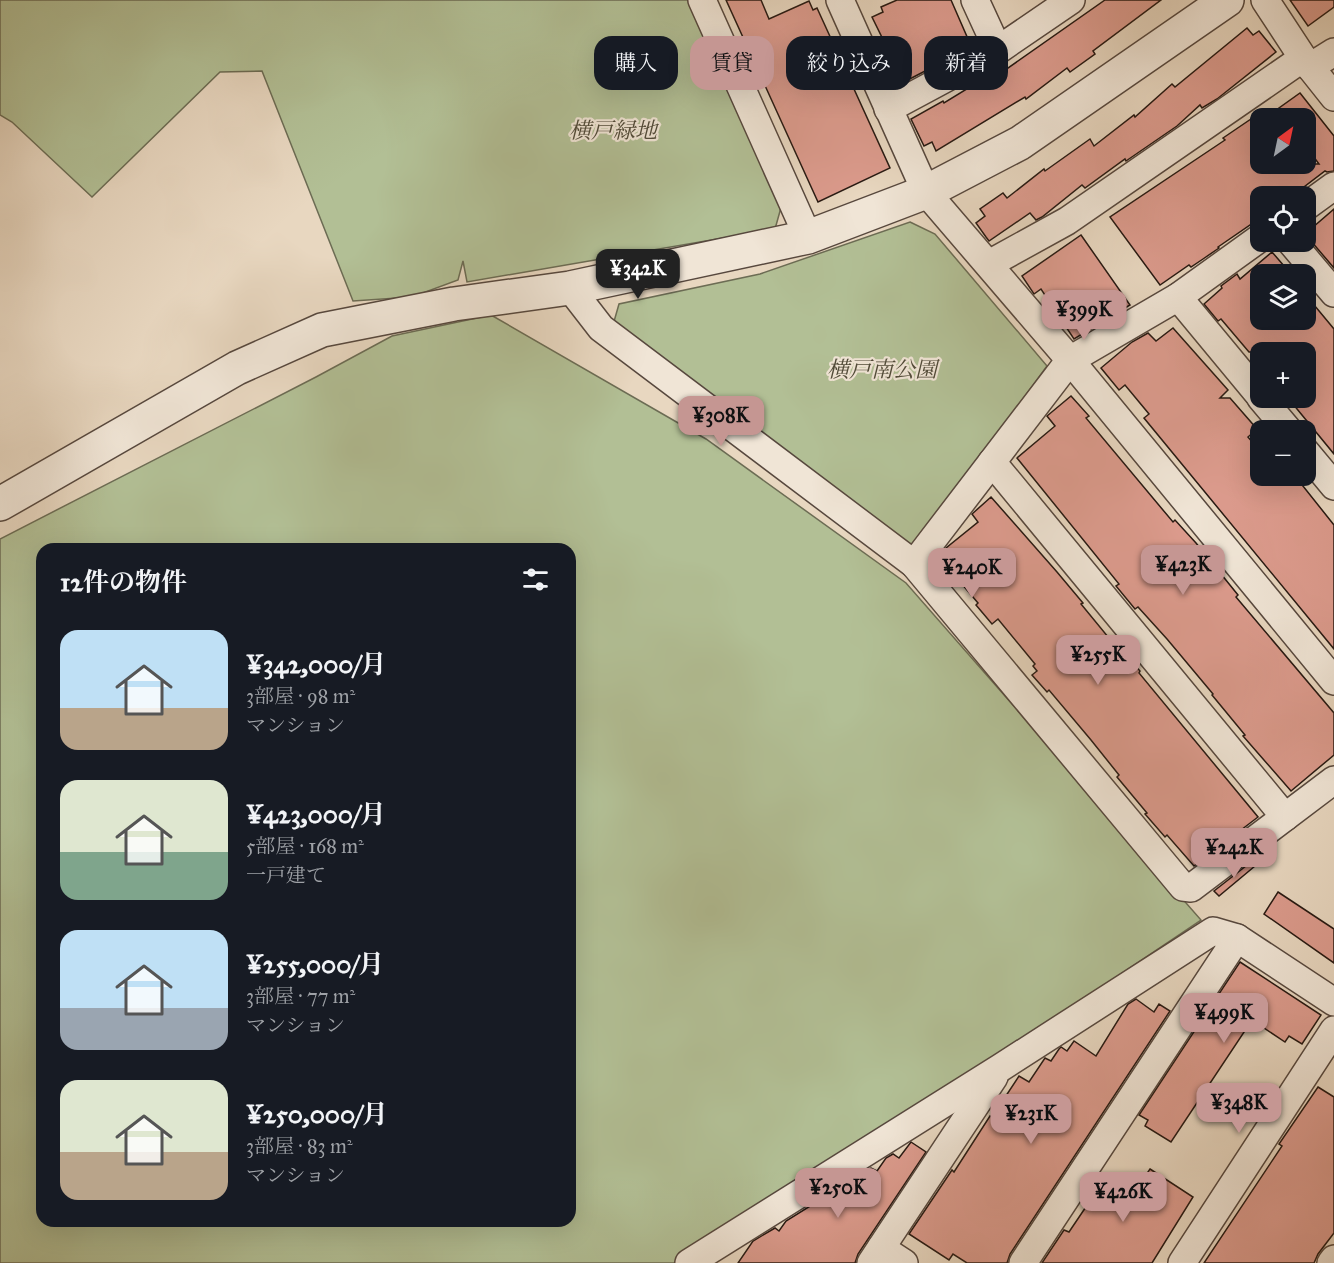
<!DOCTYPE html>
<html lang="ja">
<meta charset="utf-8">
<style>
:root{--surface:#171b24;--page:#20242c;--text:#f1f3f6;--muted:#9ea1a6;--accent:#c59692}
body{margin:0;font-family:"IM FELL Great Primer","Noto Serif JP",serif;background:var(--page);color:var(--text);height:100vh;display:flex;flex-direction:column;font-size:22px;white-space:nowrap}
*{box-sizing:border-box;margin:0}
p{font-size:20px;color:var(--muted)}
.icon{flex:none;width:33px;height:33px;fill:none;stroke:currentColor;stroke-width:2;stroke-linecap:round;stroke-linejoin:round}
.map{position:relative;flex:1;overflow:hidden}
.drawer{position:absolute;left:36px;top:543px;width:540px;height:684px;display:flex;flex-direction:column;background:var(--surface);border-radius:18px;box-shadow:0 6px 24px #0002}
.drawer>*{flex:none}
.top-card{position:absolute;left:594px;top:36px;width:570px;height:54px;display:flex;gap:12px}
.needle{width:39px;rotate:33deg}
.tools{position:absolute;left:1250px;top:108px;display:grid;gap:12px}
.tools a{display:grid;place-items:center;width:66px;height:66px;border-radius:12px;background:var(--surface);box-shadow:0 6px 24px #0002;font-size:30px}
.price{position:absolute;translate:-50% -51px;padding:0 14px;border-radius:12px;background:var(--accent);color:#111;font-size:20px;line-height:39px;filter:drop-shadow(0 2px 3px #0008)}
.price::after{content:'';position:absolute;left:50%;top:36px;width:18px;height:14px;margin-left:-9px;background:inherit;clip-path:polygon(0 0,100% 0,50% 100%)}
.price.on{background:#222;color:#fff}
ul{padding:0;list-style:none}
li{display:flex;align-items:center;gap:18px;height:150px;padding:0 24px}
li span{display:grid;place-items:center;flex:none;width:168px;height:120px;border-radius:18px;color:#555}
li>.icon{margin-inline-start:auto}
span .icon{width:72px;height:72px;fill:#fffc;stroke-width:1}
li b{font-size:26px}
h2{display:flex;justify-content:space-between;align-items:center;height:72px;padding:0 24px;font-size:26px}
.pill{padding:0 21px;border-radius:18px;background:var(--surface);box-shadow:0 6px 24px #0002;font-size:21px;line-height:54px}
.pill.on{background:var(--accent);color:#111}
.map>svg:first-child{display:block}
</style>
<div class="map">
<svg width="1334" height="1263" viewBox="0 0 1334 1263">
<rect width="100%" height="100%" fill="#e8d7c0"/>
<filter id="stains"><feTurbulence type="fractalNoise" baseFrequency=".00333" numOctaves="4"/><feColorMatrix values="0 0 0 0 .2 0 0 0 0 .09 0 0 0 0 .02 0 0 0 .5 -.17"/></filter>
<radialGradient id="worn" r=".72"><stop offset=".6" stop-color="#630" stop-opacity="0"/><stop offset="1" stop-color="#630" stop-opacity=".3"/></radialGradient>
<g fill="#b2bf95" stroke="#6c6c54" stroke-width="1.5" fill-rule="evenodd">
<path d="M 0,0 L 690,0 L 782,204 L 775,229 L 467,282 L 463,261 L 458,280 L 412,297 L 353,301 L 262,71 L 220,72 L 92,197 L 12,122 L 0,115 Z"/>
<path d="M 910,222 L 935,234 L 1047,366 L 911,552 L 613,325 L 619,304 L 760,274 Z"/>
<path d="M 491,315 L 706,439 L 906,583 L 1201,920 L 935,1099 L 674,1263 L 0,1263 L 0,539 L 316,377 L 392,336 ZM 42,549 L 570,549 L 570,1221 L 42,1221 Z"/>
</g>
<g fill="#dc9b8d" stroke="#271912" stroke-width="1.5">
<path d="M 726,0 L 761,0 L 769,19 L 809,1 L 813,10 L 817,8 L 890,168 L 818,202 Z"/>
<path d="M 897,0 L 951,0 L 968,39 L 968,47 L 928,65 L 929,69 L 904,82 L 872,17 L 883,12 L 881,7 Z"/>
<path d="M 1105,0 L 1161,0 L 1093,51 L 1095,54 L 1070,72 L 1067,68 L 1026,99 L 1025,97 L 936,151 L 932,142 L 924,146 L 911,119 L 943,101 L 944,103 L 978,82 L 981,87 Z"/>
<path d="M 1290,0 L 1334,0 L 1334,7 L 1308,26 Z"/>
<path d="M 1247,28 L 1253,35 L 1259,31 L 1276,52 L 1217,99 L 1202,108 L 1200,105 L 1177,126 L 1126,161 L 1125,159 L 1085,188 L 1082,185 L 1042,217 L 1036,220 L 1030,213 L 989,241 L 986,237 L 976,223 L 985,216 L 980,209 L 1003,193 L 1007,198 L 1044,169 L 1045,171 L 1090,139 L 1094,146 L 1134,115 L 1135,117 L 1172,84 L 1175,87 Z"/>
<path d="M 1300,93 L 1334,136 L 1334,171 L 1327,172 L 1325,171 L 1292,196 L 1260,196 L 1260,218 L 1218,247 L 1219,248 L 1203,259 L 1191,267 L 1189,265 L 1160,285 L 1110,217 L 1225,140 L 1223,138 L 1251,119 L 1260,133 L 1260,164 L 1319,164 L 1305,145 L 1305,118 L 1265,118 Z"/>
<path d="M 1334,209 L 1334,268 L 1305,234 Z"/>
<path d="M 1081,235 L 1130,305 L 1074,339 L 1041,289 L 1034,294 L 1022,276 Z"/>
<path d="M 1272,252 L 1291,274 L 1260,274 L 1260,320 L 1305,320 L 1305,294 L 1334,329 L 1334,454 L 1288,398 L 1305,398 L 1305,352 L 1249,352 L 1221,319 L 1218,321 L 1204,304 L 1222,288 L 1221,286 L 1237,274 L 1240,279 Z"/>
<path d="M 1173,328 L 1228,390 L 1220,398 L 1230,398 L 1257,429 L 1248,437 L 1260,451 L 1260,476 L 1295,476 L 1334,525 L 1334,649 L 1144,418 L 1149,414 L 1125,385 L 1119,390 L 1101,368 L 1132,342 L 1148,333 L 1156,341 Z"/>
<path d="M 1071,396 L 1089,416 L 1086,418 L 1173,522 L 1175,520 L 1196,543 L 1238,595 L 1236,597 L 1334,713 L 1334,755 L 1291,791 L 1243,736 L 1245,735 L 1212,695 L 1213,694 L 1167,639 L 1138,607 L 1135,609 L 1116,586 L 1119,584 L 1017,458 L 1055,426 L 1047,416 Z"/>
<path d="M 991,497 L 1057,572 L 1083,603 L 1081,604 L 1122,654 L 1124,652 L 1140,671 L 1139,673 L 1258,817 L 1194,866 L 1167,835 L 1165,837 L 1145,814 L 1147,813 L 1117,777 L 1119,775 L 1091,740 L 1049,690 L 1047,692 L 1032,675 L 1037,671 L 1033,666 L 1035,664 L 998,619 L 992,624 L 976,605 L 978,603 L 939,557 L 946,548 L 978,522 L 972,514 Z"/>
<path d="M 1251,862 L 1255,866 L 1219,896 L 1214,891 Z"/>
<path d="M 1278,892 L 1334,929 L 1334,963 L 1264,914 Z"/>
<path d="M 1240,962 L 1321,1015 L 1302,1044 L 1289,1036 L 1285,1042 L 1252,1020 L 1171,1142 L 1145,1126 L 1148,1120 L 1139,1115 Z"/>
<path d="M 1136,999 L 1154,1012 L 1159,1004 L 1170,1011 L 1010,1254 L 1007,1263 L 967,1263 L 953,1254 L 949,1260 L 909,1234 L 952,1170 L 954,1172 L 990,1116 L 992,1117 L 1019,1076 L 1029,1082 L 1045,1058 L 1051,1061 L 1059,1049 L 1061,1047 L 1067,1051 L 1074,1041 L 1096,1056 L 1128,1004 Z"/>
<path d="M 1318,1087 L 1334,1097 L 1334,1233 L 1318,1254 L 1314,1263 L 1204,1263 L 1282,1146 L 1279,1144 Z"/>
<path d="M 911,1142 L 926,1152 L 858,1254 L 855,1263 L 738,1263 L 753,1241 L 775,1228 L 779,1231 L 786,1221 L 847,1183 L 853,1191 L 867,1170 L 871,1168 L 877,1171 L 886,1158 L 893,1154 L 899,1158 Z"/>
<path d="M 1150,1169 L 1193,1197 L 1152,1263 L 1042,1263 L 1064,1230 L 1069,1232 L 1100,1186 L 1103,1189 L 1113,1173 L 1137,1188 Z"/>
</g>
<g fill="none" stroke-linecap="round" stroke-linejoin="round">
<defs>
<g id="minor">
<path d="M 702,0 L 808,237"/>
<path d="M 840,0 L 926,192 L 1070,360 L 1334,681"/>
<path d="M 975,0 L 998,50"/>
<path d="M 1265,0 L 1303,58 L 1334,97"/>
<path d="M 1310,67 L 1334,52"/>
<path d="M 888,109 L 998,50 L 1071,0"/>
<path d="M 1305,207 L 1334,186"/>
<path d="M 1260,238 L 1178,297 L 1070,360 L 914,564 L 1183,887 L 1191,888 L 1334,780"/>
<path d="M 1291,242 L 1334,293"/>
<path d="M 989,264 L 1067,221 L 1303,58"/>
<path d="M 570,288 L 601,328 L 914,564"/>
<path d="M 1178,297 L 1260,396"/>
<path d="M 1261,398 L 1288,430"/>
<path d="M 1305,451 L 1334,486"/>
<path d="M 992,462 L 1285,817"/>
<path d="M 881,1248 L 904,1263"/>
<path d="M 689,1263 L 1000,1068 L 1213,931 L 1237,938 L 1334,1002"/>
<path d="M 871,1263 L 994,1077"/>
<path d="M 1023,1263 L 1237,938"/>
<path d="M 1182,1263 L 1334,1030"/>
<path d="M 1331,1263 L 1334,1259"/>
</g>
<path id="tertiary" d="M 0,504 L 237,368 L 322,330 L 454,304 L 570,288 L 808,237 L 926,192 L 1020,143 L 1227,0"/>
</defs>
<use href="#minor" stroke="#57483e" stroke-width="30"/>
<use href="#tertiary" stroke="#57483e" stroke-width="36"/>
<use href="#minor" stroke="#f0e5d6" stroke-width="27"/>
<use href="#tertiary" stroke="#f0e5d6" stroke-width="33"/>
</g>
<g text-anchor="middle" stroke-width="4.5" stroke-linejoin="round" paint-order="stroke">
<g font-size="22" font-style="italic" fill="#514b39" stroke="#f0e5d6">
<text x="613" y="138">横戸緑地</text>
<text x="882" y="377">横戸南公園</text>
</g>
</g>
<rect width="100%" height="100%" filter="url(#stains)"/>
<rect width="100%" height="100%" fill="url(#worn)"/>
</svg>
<div class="tools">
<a><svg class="needle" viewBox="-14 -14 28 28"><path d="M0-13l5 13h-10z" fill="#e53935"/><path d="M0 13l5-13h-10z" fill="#9ea1a6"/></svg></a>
<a><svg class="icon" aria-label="locate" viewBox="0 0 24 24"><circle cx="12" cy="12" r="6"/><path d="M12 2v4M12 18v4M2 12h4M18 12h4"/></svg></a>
<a><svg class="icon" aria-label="layers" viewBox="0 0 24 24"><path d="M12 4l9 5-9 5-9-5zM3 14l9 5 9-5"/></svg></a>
<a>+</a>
<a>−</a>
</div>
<b class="price on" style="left:638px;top:300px">¥342K</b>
<b class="price" style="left:1084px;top:341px">¥399K</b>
<b class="price" style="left:721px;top:447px">¥308K</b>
<b class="price" style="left:1183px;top:596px">¥423K</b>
<b class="price" style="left:972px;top:599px">¥240K</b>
<b class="price" style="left:1098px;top:686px">¥255K</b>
<b class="price" style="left:1234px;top:879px">¥242K</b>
<b class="price" style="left:1224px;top:1044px">¥499K</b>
<b class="price" style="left:1239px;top:1134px">¥348K</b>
<b class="price" style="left:1031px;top:1145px">¥231K</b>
<b class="price" style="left:838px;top:1219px">¥250K</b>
<b class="price" style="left:1123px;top:1223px">¥426K</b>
<div class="top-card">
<a class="pill">購入</a>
<a class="pill on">賃貸</a>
<a class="pill">絞り込み</a>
<a class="pill">新着</a>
</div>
<section class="drawer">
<h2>12件の物件<svg class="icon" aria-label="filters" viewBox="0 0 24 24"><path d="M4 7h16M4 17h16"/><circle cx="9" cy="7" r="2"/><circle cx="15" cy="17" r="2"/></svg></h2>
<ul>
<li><span style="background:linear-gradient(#bfe0f5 65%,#b9a48a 0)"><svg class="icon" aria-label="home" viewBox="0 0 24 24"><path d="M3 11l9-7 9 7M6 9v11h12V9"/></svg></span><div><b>¥342,000/月</b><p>3部屋 · 98 m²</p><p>マンション</p></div></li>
<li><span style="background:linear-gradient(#dfe7d0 60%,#7fa58c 0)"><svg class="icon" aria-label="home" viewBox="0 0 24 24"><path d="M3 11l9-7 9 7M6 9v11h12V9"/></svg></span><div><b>¥423,000/月</b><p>5部屋 · 168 m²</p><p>一戸建て</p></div></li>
<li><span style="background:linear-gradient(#bfe0f5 65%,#9aa5b1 0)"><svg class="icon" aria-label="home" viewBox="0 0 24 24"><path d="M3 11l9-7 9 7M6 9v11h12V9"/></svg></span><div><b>¥255,000/月</b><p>3部屋 · 77 m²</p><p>マンション</p></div></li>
<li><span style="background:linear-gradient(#dfe7d0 60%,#b9a48a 0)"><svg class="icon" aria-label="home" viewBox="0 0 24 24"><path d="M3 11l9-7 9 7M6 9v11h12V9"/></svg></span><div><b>¥250,000/月</b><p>3部屋 · 83 m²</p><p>マンション</p></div></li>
</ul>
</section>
</div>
